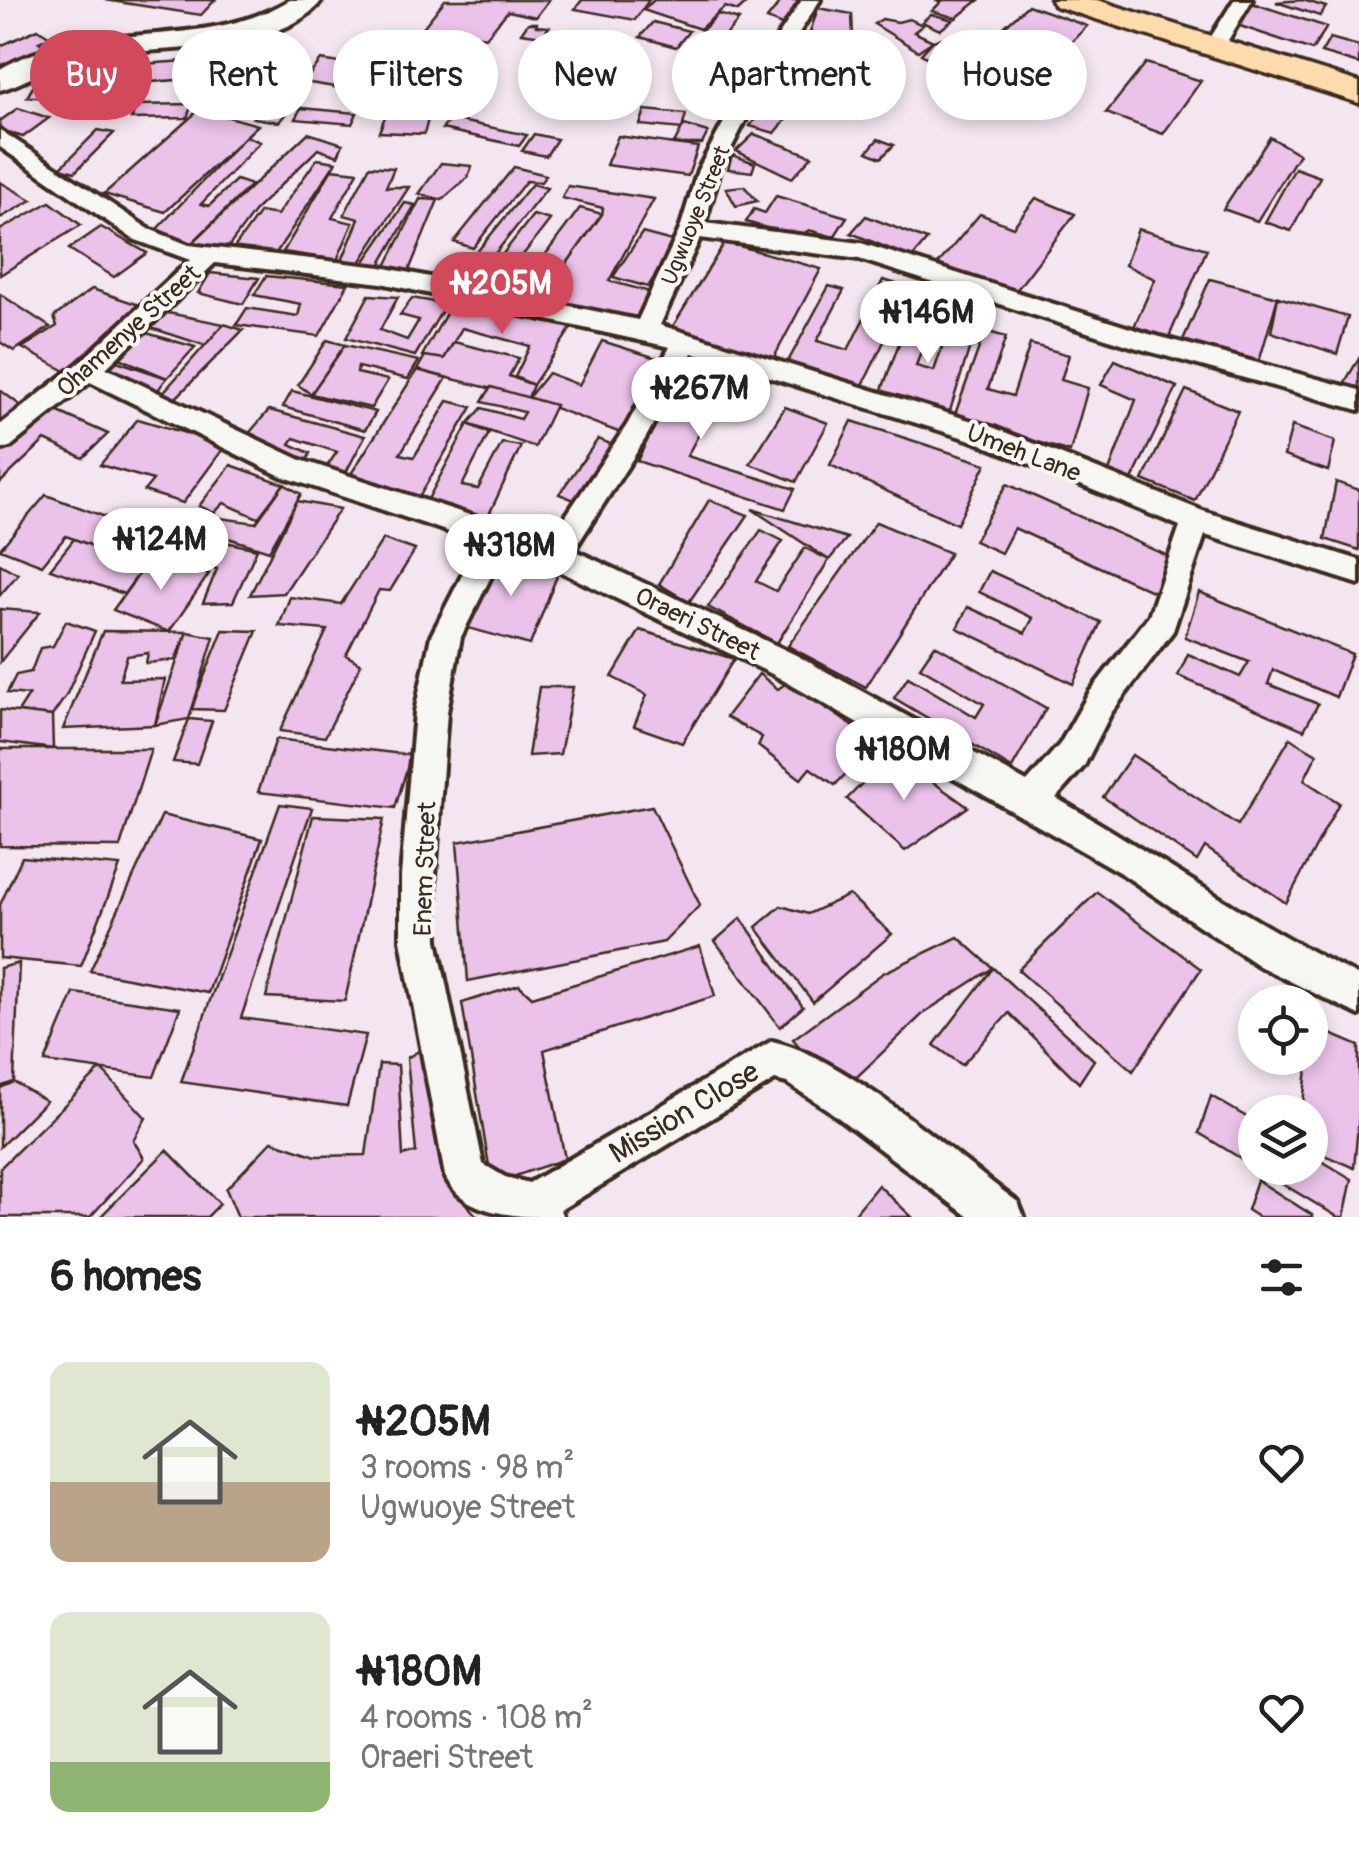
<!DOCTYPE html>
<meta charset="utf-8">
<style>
:root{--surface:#fff;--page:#f6f6f6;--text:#222;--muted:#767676;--accent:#d1495b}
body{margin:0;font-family:Pangolin,sans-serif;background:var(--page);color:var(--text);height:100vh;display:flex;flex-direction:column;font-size:38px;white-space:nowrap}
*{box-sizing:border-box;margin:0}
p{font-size:32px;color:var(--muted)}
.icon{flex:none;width:55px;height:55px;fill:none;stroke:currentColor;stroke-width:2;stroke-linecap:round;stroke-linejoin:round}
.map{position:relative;height:1217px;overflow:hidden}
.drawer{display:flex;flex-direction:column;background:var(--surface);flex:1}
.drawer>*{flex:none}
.top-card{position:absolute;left:30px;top:30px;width:1300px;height:90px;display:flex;gap:20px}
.tools{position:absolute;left:1238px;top:985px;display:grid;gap:20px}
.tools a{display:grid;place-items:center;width:90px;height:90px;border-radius:50%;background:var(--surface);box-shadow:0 5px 15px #0003;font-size:50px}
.price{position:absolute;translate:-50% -85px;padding:0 22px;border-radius:35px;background:#fff;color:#222;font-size:32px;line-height:65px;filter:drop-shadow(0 2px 5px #0008)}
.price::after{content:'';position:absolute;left:50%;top:60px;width:30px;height:22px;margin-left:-15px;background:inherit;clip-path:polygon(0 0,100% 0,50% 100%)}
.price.selected{background:var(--accent);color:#fff}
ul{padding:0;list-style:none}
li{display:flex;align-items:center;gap:30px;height:250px;padding:0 50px}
li span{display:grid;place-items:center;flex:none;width:280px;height:200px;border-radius:20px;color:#555}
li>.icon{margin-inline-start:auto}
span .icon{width:120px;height:120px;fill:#fffc;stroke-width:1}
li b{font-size:42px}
h2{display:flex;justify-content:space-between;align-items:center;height:120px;padding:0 50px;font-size:42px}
.chip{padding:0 35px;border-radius:45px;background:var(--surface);box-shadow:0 5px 15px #0003;font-size:35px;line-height:90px}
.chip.selected{background:var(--accent);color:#fff}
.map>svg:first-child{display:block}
</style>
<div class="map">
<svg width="1359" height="1217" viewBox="0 0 1359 1217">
<rect width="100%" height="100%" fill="#f3e6f0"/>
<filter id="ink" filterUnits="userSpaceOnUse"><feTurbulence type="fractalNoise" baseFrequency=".01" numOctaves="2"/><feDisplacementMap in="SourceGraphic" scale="20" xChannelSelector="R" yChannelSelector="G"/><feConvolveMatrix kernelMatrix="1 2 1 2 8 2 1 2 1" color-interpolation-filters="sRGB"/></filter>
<g filter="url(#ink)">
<g fill="#ebc2ea" stroke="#3b2a1e" stroke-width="2.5">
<path d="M 105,0 L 215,0 L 201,15 Z"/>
<path d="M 445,0 L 549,0 L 536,17 L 508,11 L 486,37 L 467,34 L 441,69 L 397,60 Z"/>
<path d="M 582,0 L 649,0 L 635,20 L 575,9 Z"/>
<path d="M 654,0 L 750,0 L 738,11 L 725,7 L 700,29 L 643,10 Z"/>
<path d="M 782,0 L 803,0 L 784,26 L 767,19 Z"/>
<path d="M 935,0 L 979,0 L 956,18 L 932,11 L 941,2 Z"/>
<path d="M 1303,0 L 1326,7 L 1320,16 L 1276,2 Z"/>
<path d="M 1252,3 L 1327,27 L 1312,50 L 1237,25 Z"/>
<path d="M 1028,5 L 1087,26 L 1045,69 L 984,45 Z"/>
<path d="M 818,8 L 852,14 L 853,38 L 810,32 Z"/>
<path d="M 718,14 L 739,20 L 721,41 L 699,34 Z"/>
<path d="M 931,14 L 953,20 L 940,30 L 922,22 Z"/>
<path d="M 882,19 L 898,22 L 909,19 L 923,25 L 914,32 L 933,41 L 918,51 L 874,24 Z"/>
<path d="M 653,22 L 689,31 L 676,47 L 640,37 Z"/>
<path d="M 528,23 L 537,23 L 536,26 L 549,27 L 542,36 L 521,33 Z"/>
<path d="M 38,29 L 50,37 L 39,42 L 47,47 L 0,66 L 0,46 Z"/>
<path d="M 942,38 L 972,48 L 975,50 L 953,71 L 921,54 L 933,41 Z"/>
<path d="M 1330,38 L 1359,46 L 1359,64 L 1321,53 Z"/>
<path d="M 567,41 L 583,44 L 577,52 L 586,54 L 594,47 L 611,49 L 593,78 L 545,67 Z"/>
<path d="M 242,57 L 239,75 L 138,83 L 143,64 Z"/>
<path d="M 321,60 L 400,73 L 383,95 L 304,82 Z"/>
<path d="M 1146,63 L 1201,81 L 1163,134 L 1106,113 Z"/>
<path d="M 821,79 L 847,84 L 838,107 L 811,102 Z"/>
<path d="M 93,81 L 87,94 L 58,96 L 64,82 Z"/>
<path d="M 613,83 L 644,88 L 633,107 L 602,101 Z"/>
<path d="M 34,85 L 56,85 L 49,97 L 27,97 Z"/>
<path d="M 769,101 L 793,111 L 775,133 L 750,126 Z"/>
<path d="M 268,102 L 292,106 L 279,122 L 253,118 Z"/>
<path d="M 192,104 L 187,118 L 131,119 L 137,105 Z"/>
<path d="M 105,105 L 101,116 L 66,117 L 71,106 Z"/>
<path d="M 18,108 L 49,118 L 23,137 L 0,130 L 0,121 Z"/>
<path d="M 301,108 L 357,113 L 352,124 L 295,119 Z"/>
<path d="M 200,109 L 258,125 L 165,212 L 104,194 Z"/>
<path d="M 645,110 L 686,114 L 682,129 L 640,125 Z"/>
<path d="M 386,114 L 429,116 L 424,134 L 379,132 Z"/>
<path d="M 451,119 L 527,135 L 519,146 L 442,129 Z"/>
<path d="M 684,125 L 708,132 L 702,144 L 674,144 Z"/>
<path d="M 98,130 L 114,133 L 75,172 L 60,168 Z"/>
<path d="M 308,133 L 343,144 L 338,156 L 318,149 L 257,208 L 224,253 L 188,247 Z"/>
<path d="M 534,134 L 557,139 L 546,156 L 522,151 Z"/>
<path d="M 754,134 L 812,156 L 792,178 L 736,151 Z"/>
<path d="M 246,136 L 260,142 L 201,204 L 209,206 L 236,180 L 251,185 L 188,247 L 157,229 Z"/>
<path d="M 618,136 L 674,144 L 698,147 L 688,176 L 606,165 Z"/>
<path d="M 1270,137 L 1299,154 L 1257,221 L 1223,209 Z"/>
<path d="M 878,139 L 894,145 L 881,158 L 867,152 Z"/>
<path d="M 732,155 L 755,163 L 752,172 L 728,169 Z"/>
<path d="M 317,159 L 336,162 L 276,253 L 231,252 L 260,212 L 277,215 Z"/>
<path d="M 441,163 L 472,166 L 468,177 L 442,200 L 419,194 Z"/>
<path d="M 370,166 L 394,168 L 386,187 L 409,187 L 359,264 L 341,263 L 359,219 L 344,215 Z"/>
<path d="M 514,167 L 546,175 L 541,182 L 526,181 L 473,248 L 454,242 Z"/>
<path d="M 1295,168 L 1320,177 L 1291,231 L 1265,222 Z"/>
<path d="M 332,169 L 358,172 L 332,218 L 353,223 L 337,260 L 283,252 Z"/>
<path d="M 0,182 L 32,200 L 0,218 Z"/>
<path d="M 532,184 L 547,188 L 475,279 L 459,274 Z"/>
<path d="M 568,186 L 654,199 L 609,281 L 654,293 L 640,322 L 538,304 L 602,214 L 603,208 L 562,198 Z"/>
<path d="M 744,186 L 757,201 L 736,206 L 726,188 Z"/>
<path d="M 776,196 L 847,217 L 834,237 L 809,230 L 798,237 L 746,222 L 754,209 L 765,213 Z"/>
<path d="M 1036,198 L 1075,214 L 1012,296 L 938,264 L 980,214 L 1013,227 Z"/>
<path d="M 420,199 L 438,200 L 408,273 L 384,270 Z"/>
<path d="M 50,202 L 81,225 L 0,275 L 0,230 Z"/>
<path d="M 405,203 L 415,205 L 379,267 L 363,264 Z"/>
<path d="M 580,208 L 602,214 L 538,304 L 478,286 L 533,215 L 550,220 L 519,260 L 537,266 Z"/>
<path d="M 866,216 L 927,240 L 912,258 L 851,233 Z"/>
<path d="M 101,227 L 147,253 L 114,277 L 69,249 Z"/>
<path d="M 1138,229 L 1207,249 L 1169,337 L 1134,327 L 1155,279 L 1125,265 Z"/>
<path d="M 642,233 L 676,242 L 648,287 L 613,277 Z"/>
<path d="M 725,242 L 821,269 L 772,361 L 670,331 Z"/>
<path d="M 210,273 L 259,278 L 243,304 L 198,293 Z"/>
<path d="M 266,276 L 348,284 L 319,336 L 236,325 L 247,308 L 298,316 L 301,304 L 254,295 Z"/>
<path d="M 1210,279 L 1278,297 L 1259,362 L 1183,340 Z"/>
<path d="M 883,280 L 910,288 L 860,391 L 785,367 L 829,286 L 844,290 L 817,341 L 848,350 Z"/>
<path d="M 92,289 L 145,307 L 71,374 L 22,348 L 57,326 L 54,317 Z"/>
<path d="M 0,294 L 50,327 L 14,351 L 0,342 Z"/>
<path d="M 369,295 L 398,297 L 380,330 L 407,340 L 419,320 L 400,315 L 412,298 L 446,304 L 415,356 L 346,338 Z"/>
<path d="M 1278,297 L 1348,317 L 1337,354 L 1271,332 Z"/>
<path d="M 451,305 L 572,327 L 533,385 L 515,377 L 530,346 L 462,328 L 444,359 L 422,356 Z"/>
<path d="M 911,311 L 933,316 L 916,366 L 934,371 L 950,323 L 975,330 L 949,414 L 880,395 Z"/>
<path d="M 163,312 L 224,324 L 207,346 L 148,327 Z"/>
<path d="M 224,324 L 243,330 L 173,401 L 160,396 Z"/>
<path d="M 985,331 L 1006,337 L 988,389 L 1013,396 L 1030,344 L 1069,355 L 1061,380 L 1088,388 L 1070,452 L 954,417 Z"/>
<path d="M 143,332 L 195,347 L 167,378 L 117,357 Z"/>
<path d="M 327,340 L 345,345 L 311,394 L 298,385 Z"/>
<path d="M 602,341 L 666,361 L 626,435 L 528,398 L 548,373 L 579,385 Z"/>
<path d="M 454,342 L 519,358 L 509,376 L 533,385 L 528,398 L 417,370 L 425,356 L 444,359 Z"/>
<path d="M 345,345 L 419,361 L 408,379 L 358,367 L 357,373 L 388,380 L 371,408 L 311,394 Z"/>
<path d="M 1359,358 L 1359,392 L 1342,387 Z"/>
<path d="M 111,359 L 167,378 L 155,394 L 101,369 Z"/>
<path d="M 1115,360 L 1177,387 L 1131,482 L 1109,471 L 1136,400 L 1101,385 Z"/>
<path d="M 684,367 L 726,384 L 687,456 L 795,489 L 785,509 L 637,461 Z"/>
<path d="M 417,370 L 447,378 L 400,454 L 414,457 L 448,401 L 472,407 L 419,497 L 349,477 Z"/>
<path d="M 491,387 L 555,405 L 535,447 L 468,424 L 482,408 L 520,419 L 524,412 L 482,402 Z"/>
<path d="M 0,390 L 24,408 L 0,427 Z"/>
<path d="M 1186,390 L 1238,411 L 1195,501 L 1143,480 Z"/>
<path d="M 292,391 L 376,412 L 365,430 L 283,407 Z"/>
<path d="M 47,407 L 108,434 L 83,458 L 45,440 L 0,483 L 0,450 Z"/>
<path d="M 785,407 L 828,423 L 796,482 L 750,464 Z"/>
<path d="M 269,410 L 365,436 L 342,480 L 323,472 L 337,452 L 294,438 L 290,444 L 310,453 L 306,465 L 245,438 Z"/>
<path d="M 138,419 L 226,445 L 183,503 L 144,491 L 153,480 L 100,465 Z"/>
<path d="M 852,421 L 986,464 L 957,524 L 830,465 Z"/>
<path d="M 468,424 L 489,433 L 462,486 L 478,489 L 502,443 L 521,446 L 486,521 L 427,501 Z"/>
<path d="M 1292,426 L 1335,441 L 1328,471 L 1284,456 Z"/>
<path d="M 598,439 L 618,447 L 579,502 L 559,494 Z"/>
<path d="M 231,465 L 284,484 L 258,518 L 224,503 L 214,513 L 199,506 Z"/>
<path d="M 1336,482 L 1359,490 L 1359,550 L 1325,539 Z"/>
<path d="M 284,484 L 301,494 L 269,551 L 197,528 L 206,516 L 256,523 Z"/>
<path d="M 1007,484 L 1170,557 L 1154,592 L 1014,528 L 1001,553 L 974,541 Z"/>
<path d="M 46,495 L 141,530 L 119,556 L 66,536 L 42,565 L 0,549 Z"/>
<path d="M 709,500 L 748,515 L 689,602 L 659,584 Z"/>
<path d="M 297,501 L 340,509 L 284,593 L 250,595 Z"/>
<path d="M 752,509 L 847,538 L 829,560 Z"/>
<path d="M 876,522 L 950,553 L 866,687 L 788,646 Z"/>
<path d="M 150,526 L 170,530 L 124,594 L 50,569 L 74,539 L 119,556 Z"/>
<path d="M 761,530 L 783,541 L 756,581 L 776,591 L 805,548 L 829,560 L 777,643 L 708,607 Z"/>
<path d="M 185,533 L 257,549 L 233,602 L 203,603 L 217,569 L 169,552 Z"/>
<path d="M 383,539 L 415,550 L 390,591 L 379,590 L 346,655 L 361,664 L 325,737 L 280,731 L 327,630 L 279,626 L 290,597 L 341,604 Z"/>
<path d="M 496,552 L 558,573 L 530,645 L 461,626 Z"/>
<path d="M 152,556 L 209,574 L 169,632 L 113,610 Z"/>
<path d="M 0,564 L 18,574 L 0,595 Z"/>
<path d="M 990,571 L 1101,622 L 1073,684 L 957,628 L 968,607 L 1025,633 L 1033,618 L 979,592 Z"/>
<path d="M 1199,592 L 1352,654 L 1336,697 L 1273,670 L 1268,684 L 1318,704 L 1304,730 L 1178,676 L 1188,654 L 1240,677 L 1249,662 L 1185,637 Z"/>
<path d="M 0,609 L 40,612 L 0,662 Z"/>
<path d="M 66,621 L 95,631 L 66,696 L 52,716 L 18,712 L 29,695 L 7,693 L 16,675 L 31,672 L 40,648 L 53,646 Z"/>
<path d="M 223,630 L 257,631 L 224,710 L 191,709 Z"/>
<path d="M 640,630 L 734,659 L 682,743 L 634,726 L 647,695 L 612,677 Z"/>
<path d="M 103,631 L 187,632 L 175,660 L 146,663 L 148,653 L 127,656 L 120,680 L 165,679 L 155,725 L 63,729 Z"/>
<path d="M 187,632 L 214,637 L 189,719 L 155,725 Z"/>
<path d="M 935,645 L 1046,708 L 1012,768 L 894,698 L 908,677 L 976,717 L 984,704 L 920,667 Z"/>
<path d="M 759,674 L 778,689 L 788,682 L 876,742 L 835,785 L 810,768 L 801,779 L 758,746 L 762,737 L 726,717 Z"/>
<path d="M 539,687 L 573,687 L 560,754 L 528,756 Z"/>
<path d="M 0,710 L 52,716 L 53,749 L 0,742 Z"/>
<path d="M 189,719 L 212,721 L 197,764 L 173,762 Z"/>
<path d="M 1290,738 L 1317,754 L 1304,780 L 1339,803 L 1286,903 L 1205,847 L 1197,861 L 1103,797 L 1132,755 L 1238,825 Z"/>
<path d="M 276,739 L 411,755 L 395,808 L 258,792 Z"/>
<path d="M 0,749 L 151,749 L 120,847 L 0,846 Z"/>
<path d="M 892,753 L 968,807 L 905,851 L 847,799 Z"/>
<path d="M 280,804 L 312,808 L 241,1018 L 366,1035 L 347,1106 L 181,1082 Z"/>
<path d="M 652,806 L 700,905 L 664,942 L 468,981 L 457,842 Z"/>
<path d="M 162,815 L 262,839 L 208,993 L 90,971 Z"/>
<path d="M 313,816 L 384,819 L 345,1001 L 266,997 Z"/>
<path d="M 22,857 L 120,866 L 81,966 L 0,958 L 0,905 Z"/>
<path d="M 1097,892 L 1201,969 L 1133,1071 L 1018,970 Z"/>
<path d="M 849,895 L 892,934 L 813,1002 L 756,927 L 781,906 L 808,914 Z"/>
<path d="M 741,918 L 803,1007 L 780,1027 L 715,941 Z"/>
<path d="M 958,937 L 993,968 L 925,1012 L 839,1094 L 793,1039 L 883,973 Z"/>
<path d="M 700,946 L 715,996 L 544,1050 L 565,1159 L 492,1184 L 462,1003 L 519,985 L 532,997 Z"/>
<path d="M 19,963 L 14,1082 L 0,1087 L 0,968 Z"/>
<path d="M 993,968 L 1094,1060 L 1079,1083 L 1009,1013 L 962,1065 L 934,1045 Z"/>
<path d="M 74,993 L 180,1008 L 154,1077 L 45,1062 Z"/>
<path d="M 1312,1026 L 1359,1046 L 1359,1115 L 1354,1168 L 1310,1149 L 1310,1112 L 1302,1112 Z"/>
<path d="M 424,1048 L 453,1190 L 478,1217 L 238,1217 L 226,1189 L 272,1141 L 316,1156 L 366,1155 L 379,1064 L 398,1065 L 403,1156 L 416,1152 L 407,1058 Z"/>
<path d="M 101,1069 L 146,1118 L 133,1140 L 144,1158 L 90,1217 L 0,1217 L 0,1168 Z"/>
<path d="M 14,1082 L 46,1101 L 0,1147 L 0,1088 Z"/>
<path d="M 1211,1096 L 1255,1122 L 1255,1167 L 1199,1133 Z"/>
<path d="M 167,1150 L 220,1204 L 207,1217 L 100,1217 Z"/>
<path d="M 1310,1154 L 1352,1179 L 1344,1217 L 1338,1217 L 1256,1168 L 1310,1168 Z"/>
<path d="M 1257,1180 L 1312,1215 L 1312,1217 L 1258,1217 L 1247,1210 Z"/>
<path d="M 878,1185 L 912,1217 L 852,1217 Z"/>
</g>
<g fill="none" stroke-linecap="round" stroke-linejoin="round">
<defs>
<g id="street">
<path d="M 802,0 L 820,0 L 757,98 L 720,170 L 705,223 L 861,243 L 1149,334 L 1359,390 L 1359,410 L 1137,348 L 859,259 L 700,238 L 660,325 L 992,427 L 1203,511 L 1359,560 L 1359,584 L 1205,535 L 1173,631 L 1111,713 L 1084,766 L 1056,798 C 1158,856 1254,925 1359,976 L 1359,1015 L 1259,966 L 1124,875 L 774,675 L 545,564 L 504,550 L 461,637 L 447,712 L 435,876 L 437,940 L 483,1164 L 505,1177 L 529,1183 L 772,1041 C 844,1056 955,1156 1018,1202 L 1024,1217 L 969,1217 L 827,1109 L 787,1083 L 775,1080 L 560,1210 L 563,1217 C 522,1217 464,1217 445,1176 L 401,940 L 401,876 L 415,712 L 431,636 L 479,542 L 281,476 L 90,382 L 10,447 L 0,450 L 0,425 L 79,363 L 190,260 L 133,239 L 0,147 L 0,130 L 149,229 L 189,245 L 381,267 L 638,320 L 680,229 L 698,170 L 737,98 ZM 215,263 L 381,283 L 670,347 L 627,425 L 549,541 L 301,460 L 106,368 ZM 692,353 L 974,441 L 1180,526 L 1149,616 L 1089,693 L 1060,744 L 1027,782 L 796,655 L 574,550 L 645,439 Z"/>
<path d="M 1234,0 L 1252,0 L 1221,52 L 1207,52 L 1204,48 Z"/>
</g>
<path id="secondary" d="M 290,0 L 322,0 C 279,57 143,45 79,58 C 50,64 27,83 0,90 L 0,69 C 90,17 201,53 290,0 Z"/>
<path id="primary" d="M 1051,0 L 1097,0 L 1359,82 L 1359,103 L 1055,6 Z"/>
</defs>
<use href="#street" stroke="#3b2a1e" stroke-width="8"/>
<use href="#secondary" stroke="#3b2a1e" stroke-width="8"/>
<use href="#primary" stroke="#3b2a1e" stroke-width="7"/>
<use href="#street" fill="#f6f6f2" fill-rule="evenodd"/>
<use href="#secondary" fill="#f6f6f2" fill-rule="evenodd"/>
<use href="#primary" fill="#fedbac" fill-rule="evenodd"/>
</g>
</g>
<g text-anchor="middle" stroke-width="8" stroke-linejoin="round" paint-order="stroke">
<g font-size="22" fill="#3b2a1e" stroke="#f6f6f2">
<text transform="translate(695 215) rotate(-68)" y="8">Ugwuoye Street</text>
</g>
<g font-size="25" fill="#3b2a1e" stroke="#f6f6f2">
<text transform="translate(128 330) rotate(-42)" y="9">Ohamenye Street</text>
<text transform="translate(1024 452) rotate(21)" y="9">Umeh Lane</text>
<text transform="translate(698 623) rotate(26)" y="9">Oraeri Street</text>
<text transform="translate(424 869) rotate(-88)" y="9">Enem Street</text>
</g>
<g font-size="30" fill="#3b2a1e" stroke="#f6f6f2">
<text transform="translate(684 1112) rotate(-31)" y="10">Mission Close</text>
</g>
</g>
</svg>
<div class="tools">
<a><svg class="icon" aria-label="locate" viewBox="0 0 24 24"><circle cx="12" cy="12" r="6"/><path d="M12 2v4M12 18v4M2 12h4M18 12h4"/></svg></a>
<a><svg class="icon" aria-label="layers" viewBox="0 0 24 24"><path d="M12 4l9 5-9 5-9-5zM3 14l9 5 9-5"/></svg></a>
</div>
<b class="price selected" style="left:502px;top:337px">₦205M</b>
<b class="price" style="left:928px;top:366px">₦146M</b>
<b class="price" style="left:701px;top:442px">₦267M</b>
<b class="price" style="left:161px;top:593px">₦124M</b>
<b class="price" style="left:511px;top:599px">₦318M</b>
<b class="price" style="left:904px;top:803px">₦180M</b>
<div class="top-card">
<a class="chip selected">Buy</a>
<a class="chip">Rent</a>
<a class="chip">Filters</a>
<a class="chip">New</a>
<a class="chip">Apartment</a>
<a class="chip">House</a>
</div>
</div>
<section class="drawer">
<h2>6 homes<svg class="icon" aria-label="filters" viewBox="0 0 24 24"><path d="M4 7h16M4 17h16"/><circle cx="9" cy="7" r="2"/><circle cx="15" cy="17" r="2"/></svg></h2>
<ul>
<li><span style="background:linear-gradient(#dfe7d0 60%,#b9a48a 0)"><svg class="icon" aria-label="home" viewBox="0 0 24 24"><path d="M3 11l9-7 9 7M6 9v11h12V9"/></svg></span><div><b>₦205M</b><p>3 rooms · 98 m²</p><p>Ugwuoye Street</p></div><svg class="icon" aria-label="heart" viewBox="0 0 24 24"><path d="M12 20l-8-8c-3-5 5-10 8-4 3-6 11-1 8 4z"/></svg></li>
<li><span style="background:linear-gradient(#dfe7d0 75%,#8fb573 0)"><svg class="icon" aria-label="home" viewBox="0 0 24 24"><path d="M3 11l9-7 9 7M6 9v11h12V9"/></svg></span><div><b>₦180M</b><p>4 rooms · 108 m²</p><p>Oraeri Street</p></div><svg class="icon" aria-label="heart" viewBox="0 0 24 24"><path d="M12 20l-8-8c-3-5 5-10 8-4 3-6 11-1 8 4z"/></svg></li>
</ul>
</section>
